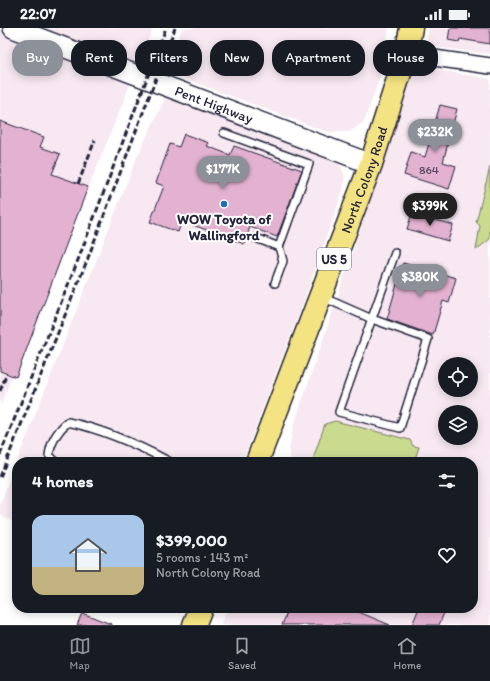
<!DOCTYPE html>
<meta charset="utf-8">
<style>
:root{--surface:#171b24;--page:#242831;--text:#f1f3f6;--muted:#9ea1a6;--line:#363941;--accent:#8c9099}
body{margin:0;font-family:Itim,sans-serif;background:var(--page);color:var(--text);height:100vh;display:flex;flex-direction:column;font-size:15px;white-space:nowrap}
*{box-sizing:border-box;margin:0}
p{font-size:13px;color:var(--muted)}
.icon{flex:none;width:22px;height:22px;fill:none;stroke:currentColor;stroke-width:2;stroke-linecap:round;stroke-linejoin:round}
.map{position:relative;flex:1;overflow:hidden}
.details{position:absolute;left:12px;top:429px;width:466px;height:156px;display:flex;flex-direction:column;background:var(--surface);border-radius:16px;box-shadow:0 2px 10px #0003}
.details>*{flex:none}
.banner{position:absolute;left:12px;top:12px;width:466px;height:36px;display:flex;gap:8px}
.buttons{position:absolute;left:438px;top:329px;display:grid;gap:8px}
.buttons a{display:grid;place-items:center;width:40px;height:40px;border-radius:50%;background:var(--surface);box-shadow:0 2px 10px #0003;font-size:20px}
.price{position:absolute;translate:-50% -34px;padding:0 9px;border-radius:14px;background:var(--accent);color:#fff;font-size:13px;line-height:26px;filter:drop-shadow(0 1px 2px #0008)}
.price::after{content:'';position:absolute;left:50%;top:24px;width:12px;height:9px;margin-left:-6px;background:inherit;clip-path:polygon(0 0,100% 0,50% 100%)}
.price.selected{background:#222;color:#fff}
ul{padding:0;list-style:none}
li{display:flex;align-items:center;gap:12px;height:100px;padding:0 20px}
li span{display:grid;place-items:center;flex:none;width:112px;height:80px;border-radius:12px;color:#555}
li>.icon{margin-inline-start:auto}
span .icon{width:48px;height:48px;fill:#fffc;stroke-width:1}
li b{font-size:17px}
h2{display:flex;justify-content:space-between;align-items:center;height:48px;padding:0 20px;font-size:17px}
.pill{padding:0 14px;border-radius:16px;background:var(--surface);box-shadow:0 2px 10px #0003;font-size:14px;line-height:36px}
.pill.selected{background:var(--accent);color:#fff}
.status{display:flex;justify-content:space-between;align-items:center;height:28px;padding:0 20px;background:var(--surface);direction:ltr}
.status svg{height:11px;fill:currentColor}
.menu{display:flex;justify-content:space-around;align-items:center;height:56px;border-top:1px solid var(--line);background:var(--surface);font-size:11px;color:var(--muted)}
.menu a{display:grid;justify-items:center;gap:2px}
.menu .selected{color:var(--accent)}
.map>svg:first-child{display:block}
</style>
<div class="status"><b>22:07</b><svg viewBox="0 0 49 12"><path d="M0 12V9h3v3zM5 12V6h3v6zM10 12V3h3v9zM15 12V0h3v12zM26 1h20v11H26zM47 4h2v5h-2z"/></svg></div>
<div class="map">
<svg width="490" height="597" viewBox="0 0 490 597">
<rect width="100%" height="100%" fill="#fff"/>
<filter id="ink" filterUnits="userSpaceOnUse"><feTurbulence type="fractalNoise" baseFrequency=".025" numOctaves="2"/><feDisplacementMap in="SourceGraphic" scale="8" xChannelSelector="R" yChannelSelector="G"/><feConvolveMatrix kernelMatrix="1 2 1 2 8 2 1 2 1" color-interpolation-filters="sRGB"/></filter>
<g filter="url(#ink)">
<g fill="#f7e8f1" fill-rule="evenodd">
<path d="M 0,0 L 153,0 L 0,378 Z"/>
<path d="M 182,0 L 389,0 L 380,48 L 364,94 L 349,104 L 327,104 L 167,44 Z"/>
<path d="M 429,0 L 490,0 L 490,26 L 442,20 L 430,17 L 427,11 Z"/>
<path d="M 416,38 L 490,51 L 490,139 L 476,194 L 480,198 L 476,221 L 490,211 L 490,597 L 220,597 L 228,580 L 473,580 L 473,434 L 291,434 L 289,422 L 293,400 ZM 445,336 L 471,336 L 471,362 L 445,362 ZM 445,384 L 471,384 L 471,410 L 445,410 Z"/>
<path d="M 168,64 L 340,137 L 345,148 L 343,162 L 306,267 L 242,434 L 17,434 L 17,495 L 3,489 L 0,485 L 0,476 L 137,129 Z"/>
</g>
<g fill="#cadb90" stroke="#767e66">
<path d="M 490,139 L 490,211 L 476,222 L 480,198 L 476,194 Z"/>
<path d="M 335,393 L 410,412 L 413,418 L 419,419 L 414,434 L 312,434 L 325,396 Z"/>
</g>
<g fill="#e4b2d1" stroke="#22223b">
<path d="M 450,0 L 490,0 L 490,16 L 460,11 L 459,14 L 448,12 Z"/>
<path d="M 440,77 L 457,81 L 443,134 L 456,138 L 449,161 L 404,147 L 411,124 L 425,129 Z"/>
<path d="M 0,93 L 44,109 L 40,119 L 60,126 L 52,146 L 88,159 L 16,349 L 0,343 Z"/>
<path d="M 184,106 L 209,115 L 207,118 L 230,127 L 234,118 L 302,142 L 277,209 L 250,199 L 244,216 L 182,193 L 178,204 L 150,194 L 164,158 L 156,155 L 170,116 L 179,119 Z"/>
<path d="M 412,185 L 453,197 L 448,213 L 407,201 Z"/>
<path d="M 403,235 L 456,250 L 449,275 L 443,273 L 433,307 L 387,291 Z"/>
<path d="M 289,580 L 349,580 L 390,597 L 282,597 Z"/>
<path d="M 419,580 L 446,580 L 439,597 L 412,597 Z"/>
<path d="M 82,585 L 111,596 L 111,597 L 77,597 Z"/>
</g>
<g fill="none" stroke-linecap="round" stroke-linejoin="round">
<defs>
<g id="service">
<path d="M 224,105 L 309,136 L 279,219 L 283,233 L 275,255"/>
<path d="M 256,210 L 279,219"/>
<path d="M 322,269 L 372,291 L 428,311 L 400,400 L 339,384 L 395,225"/>
<path d="M 56,434 L 49,427 C 51,414 58,402 68,394 C 102,401 140,418 170,434"/>
</g>
<path id="minor" d="M 406,26 L 490,38"/>
<g id="tertiary">
<path id="s1" d="M 13,0 L 371,136"/>
</g>
<g id="primary">
<path id="s2" d="M 257,434 L 371,136 L 406,26 L 411,0"/>
<path d="M 194,597 L 201,580"/>
</g>
</defs>
<use href="#service" stroke="#22223b" stroke-width="10"/>
<use href="#minor" stroke="#22223b" stroke-width="18"/>
<use href="#tertiary" stroke="#22223b" stroke-width="22"/>
<use href="#primary" stroke="#22223b" stroke-width="25"/>
<use href="#service" stroke="#fff" stroke-width="7"/>
<use href="#minor" stroke="#fff" stroke-width="15"/>
<use href="#tertiary" stroke="#fff" stroke-width="19"/>
<use href="#primary" stroke="#f4e382" stroke-width="22"/>
<g stroke="#22223b" stroke-width="3" stroke-dasharray="6 3" stroke-linecap="butt">
<path d="M 78,156 L 95,112"/>
<path d="M 0,363 L 6,348"/>
<path d="M 0,427 L 78,232 L 166,0"/>
<path d="M 0,449 L 86,235 L 175,0"/>
</g>
</g>
</g>
<circle fill="#1f6fb2" stroke="#fff" stroke-width="1.5" cx="224" cy="176" r="4"/>
<g text-anchor="middle" stroke-width="4" stroke-linejoin="round" paint-order="stroke">
<g font-size="12" fill="#524660">
<text x="429" y="146">864</text>
</g>
<rect fill="#fff" stroke="#646476" stroke-width="1" x="317" y="220" width="34" height="22" rx="3"/>
<g font-size="13" font-weight="bold" fill="#22223b">
<text x="334" y="236">US 5</text>
</g>
<g font-size="14" fill="#22223b" stroke="#fff">
<text dy="5" stroke="none"><textPath href="#s1" startOffset="215">Pent Highway</textPath></text>
<text dy="5" stroke="none"><textPath href="#s2" startOffset="302">North Colony Road</textPath></text>
</g>
<g font-size="14" font-weight="bold" fill="#22223b" stroke="#fff">
<text x="224" y="196">WOW Toyota of<tspan x="224" dy="16">Wallingford</tspan></text>
</g>
</g>
</svg>
<div class="buttons">
<a><svg class="icon" aria-label="locate" viewBox="0 0 24 24"><circle cx="12" cy="12" r="6"/><path d="M12 2v4M12 18v4M2 12h4M18 12h4"/></svg></a>
<a><svg class="icon" aria-label="layers" viewBox="0 0 24 24"><path d="M12 4l9 5-9 5-9-5zM3 14l9 5 9-5"/></svg></a>
</div>
<b class="price" style="left:435px;top:125px">$232K</b>
<b class="price" style="left:223px;top:162px">$177K</b>
<b class="price selected" style="left:430px;top:199px">$399K</b>
<b class="price" style="left:420px;top:270px">$380K</b>
<div class="banner">
<a class="pill selected">Buy</a>
<a class="pill">Rent</a>
<a class="pill">Filters</a>
<a class="pill">New</a>
<a class="pill">Apartment</a>
<a class="pill">House</a>
</div>
<section class="details">
<h2>4 homes<svg class="icon" aria-label="filters" viewBox="0 0 24 24"><path d="M4 7h16M4 17h16"/><circle cx="9" cy="7" r="2"/><circle cx="15" cy="17" r="2"/></svg></h2>
<ul>
<li><span style="background:linear-gradient(#a9c7e8 65%,#c2b280 0)"><svg class="icon" aria-label="home" viewBox="0 0 24 24"><path d="M3 11l9-7 9 7M6 9v11h12V9"/></svg></span><div><b>$399,000</b><p>5 rooms · 143 m²</p><p>North Colony Road</p></div><svg class="icon" aria-label="heart" viewBox="0 0 24 24"><path d="M12 20l-8-8c-3-5 5-10 8-4 3-6 11-1 8 4z"/></svg></li>
</ul>
</section>
</div>
<nav class="menu">
<a class="selected"><svg class="icon" aria-label="map" viewBox="0 0 24 24"><path d="M3 6l6-2 6 2 6-2v14l-6 2-6-2-6 2zM9 4v14M15 6v14"/></svg>Map</a>
<a><svg class="icon" aria-label="saved" viewBox="0 0 24 24"><path d="M7 4h10v16l-5-4-5 4z"/></svg>Saved</a>
<a><svg class="icon" aria-label="home" viewBox="0 0 24 24"><path d="M3 11l9-7 9 7M6 9v11h12V9"/></svg>Home</a>
</nav>
